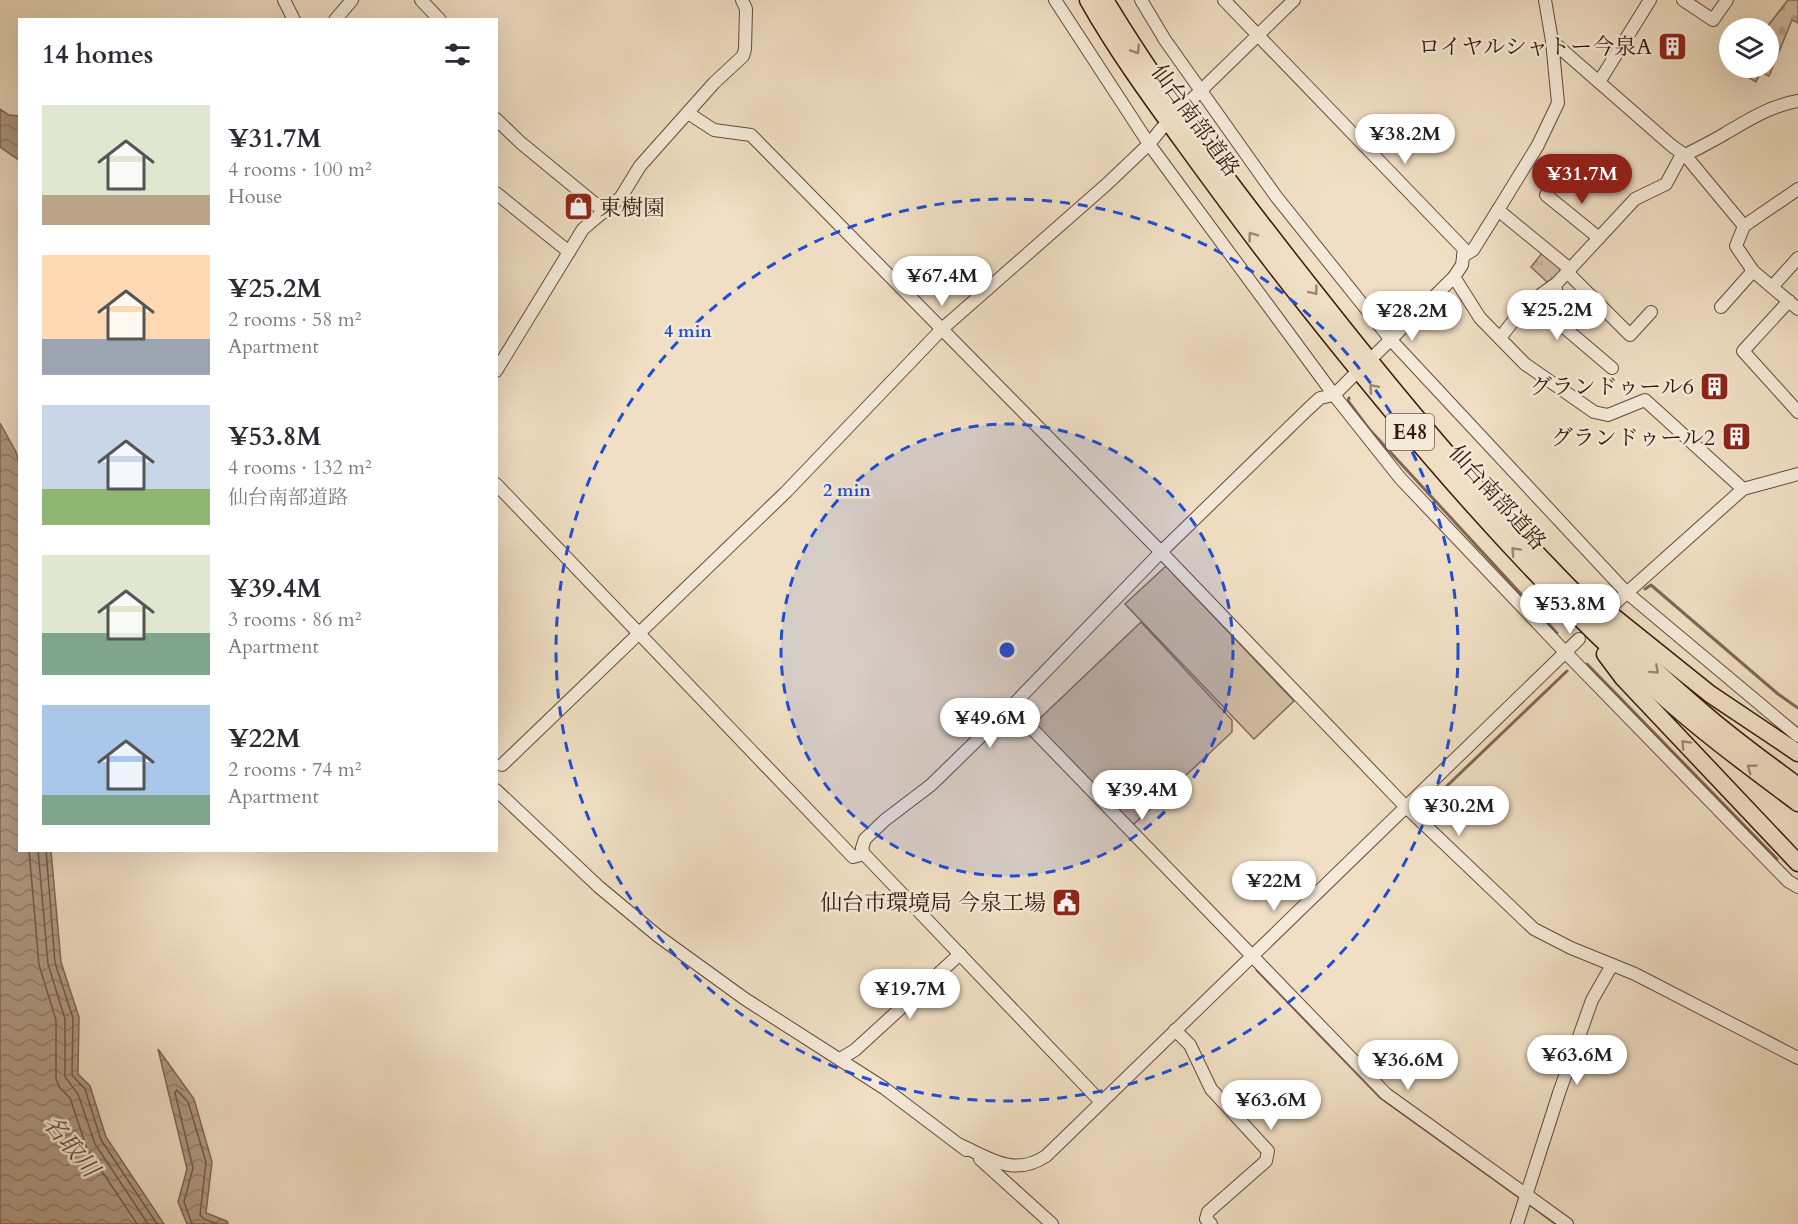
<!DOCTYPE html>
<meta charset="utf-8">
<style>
:root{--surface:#fff;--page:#f2f2f3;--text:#2b2b33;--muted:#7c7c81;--accent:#8f2418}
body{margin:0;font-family:Cardo,"Noto Serif JP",serif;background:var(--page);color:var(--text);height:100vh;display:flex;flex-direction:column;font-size:22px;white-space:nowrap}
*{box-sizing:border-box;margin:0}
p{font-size:20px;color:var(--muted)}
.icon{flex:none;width:33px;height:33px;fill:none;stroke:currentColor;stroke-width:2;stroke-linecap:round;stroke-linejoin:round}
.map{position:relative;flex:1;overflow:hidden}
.sheet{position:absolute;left:18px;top:18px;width:480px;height:834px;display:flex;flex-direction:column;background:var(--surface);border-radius:0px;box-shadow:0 6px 24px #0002}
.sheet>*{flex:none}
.fabs{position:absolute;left:1719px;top:18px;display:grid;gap:12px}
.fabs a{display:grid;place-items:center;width:60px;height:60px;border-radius:50%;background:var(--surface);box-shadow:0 6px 24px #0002;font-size:30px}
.price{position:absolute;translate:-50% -51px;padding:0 14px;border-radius:21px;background:#fff;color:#222;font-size:20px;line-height:39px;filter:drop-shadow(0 2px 3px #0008)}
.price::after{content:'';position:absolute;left:50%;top:36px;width:18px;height:14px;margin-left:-9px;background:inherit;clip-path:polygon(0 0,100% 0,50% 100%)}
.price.selected{background:var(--accent);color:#fff}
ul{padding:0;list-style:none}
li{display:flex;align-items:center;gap:18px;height:150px;padding:0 24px}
li span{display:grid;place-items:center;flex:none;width:168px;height:120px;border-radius:0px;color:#555}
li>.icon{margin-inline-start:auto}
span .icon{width:72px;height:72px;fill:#fffc;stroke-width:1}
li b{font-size:26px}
h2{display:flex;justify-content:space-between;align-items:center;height:72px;padding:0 24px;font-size:26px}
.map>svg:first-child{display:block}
</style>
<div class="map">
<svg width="1798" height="1224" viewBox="0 0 1798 1224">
<defs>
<pattern id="cemetery-stones" width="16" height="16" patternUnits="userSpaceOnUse" patternTransform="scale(1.5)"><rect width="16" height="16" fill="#d1bda5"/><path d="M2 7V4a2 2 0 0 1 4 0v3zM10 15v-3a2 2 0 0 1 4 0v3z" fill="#b4a28d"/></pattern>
<pattern id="park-tufts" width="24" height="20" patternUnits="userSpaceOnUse" patternTransform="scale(1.5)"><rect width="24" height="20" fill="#d1bda5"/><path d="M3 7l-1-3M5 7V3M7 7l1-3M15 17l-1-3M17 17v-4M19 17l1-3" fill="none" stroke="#b4a28d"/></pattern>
<pattern id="water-waves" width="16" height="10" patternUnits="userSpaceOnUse" patternTransform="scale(1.5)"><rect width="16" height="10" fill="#b19b85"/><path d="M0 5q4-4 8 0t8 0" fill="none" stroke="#917d6b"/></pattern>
</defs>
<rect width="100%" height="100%" fill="#f0dfc4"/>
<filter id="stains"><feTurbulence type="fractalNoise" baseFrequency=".00333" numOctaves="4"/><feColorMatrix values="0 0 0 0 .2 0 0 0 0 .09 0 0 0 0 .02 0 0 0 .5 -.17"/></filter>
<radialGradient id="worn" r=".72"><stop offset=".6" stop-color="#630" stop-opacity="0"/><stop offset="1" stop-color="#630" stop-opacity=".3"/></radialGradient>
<g fill="#d1bda5" stroke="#846a58" stroke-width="1.5">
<path d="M 1166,566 L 1294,701 L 1254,739 L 1125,604 Z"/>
<path d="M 1141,622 L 1232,720 L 1232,732 L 1132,826 L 1034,724 Z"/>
</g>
<path fill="url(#cemetery-stones)" stroke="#846a58" stroke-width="1.5" d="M 1788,0 L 1798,0 L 1798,23 L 1792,20 L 1769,76 L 1761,72 L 1756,82 L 1733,68 L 1768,68 L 1768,28 L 1766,28 Z"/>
<path fill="url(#park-tufts)" stroke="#846a58" stroke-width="1.5" d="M 1543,252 L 1562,269 L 1553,280 L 1547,282 L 1531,267 Z"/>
<g fill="url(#water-waves)" stroke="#806754" stroke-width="1.5">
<path d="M 0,109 L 9,115 L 19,116 L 19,160 L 0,147 Z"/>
<path d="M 0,423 L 16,452 L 20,465 L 20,850 L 51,851 L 61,962 L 79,1017 L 78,1074 L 90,1086 L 106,1137 L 164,1224 L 0,1224 Z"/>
<path d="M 158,1049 L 194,1099 L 212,1162 L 206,1213 L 227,1221 L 228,1224 L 187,1224 L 178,1202 L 187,1169 Z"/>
</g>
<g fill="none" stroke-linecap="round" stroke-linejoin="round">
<g stroke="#745a48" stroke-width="1.5">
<path d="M 29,850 L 39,965 L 56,1020 L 56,1079 L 60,1088 L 70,1098 L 87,1149 L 137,1224"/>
<path d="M 38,850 L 48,964 L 65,1019 L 65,1077 L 78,1094 L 95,1144 L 148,1224"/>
<path d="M 46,850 L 55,963 L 73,1018 L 72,1075 L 85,1089 L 101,1140 L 157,1224"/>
<path d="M 192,1224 L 184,1202 L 193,1168 L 175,1093 L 177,1090 L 188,1102 L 206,1162 L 200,1215 L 204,1219 L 217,1224"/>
</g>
<g stroke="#806754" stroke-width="3">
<path d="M 1349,398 L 1348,401 L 1369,429 L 1557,633"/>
<path d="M 1645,589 L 1651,585 L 1778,694 L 1798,708"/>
<path d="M 1587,664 L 1777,859"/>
<path d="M 1427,805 L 1567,671"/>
<path d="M 1257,970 L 1380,1097 L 1522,1199"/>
<path d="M 1528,1203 L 1556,1224"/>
</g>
<defs>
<g id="minor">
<path d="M 284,0 L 294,20"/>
<path d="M 421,0 L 440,20"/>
<path d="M 1055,0 L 1149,144 L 1334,395 L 1400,478 L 1565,652 L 1788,881 L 1798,887"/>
<path d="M 1141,0 L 1165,40 L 1275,195 L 1391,340 L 1626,592 L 1798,736"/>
<path d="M 1224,0 L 1464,249 L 1462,265 L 1454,277 L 1376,354"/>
<path d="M 1683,0 L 1713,20 L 1727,0"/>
<path d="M 335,20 L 352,0"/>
<path d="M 1552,41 L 1672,146 L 1685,155 C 1699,148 1713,141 1726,133 C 1750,119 1770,106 1798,101"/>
<path d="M 1599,82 L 1650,0"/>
<path d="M 1185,106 L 1294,0"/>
<path d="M 688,113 L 714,130 L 751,135 L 1161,552 L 1405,806 L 1534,929 L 1571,948 L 1635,974 L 1798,1058"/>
<path d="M 496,119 L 521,143 L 605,212"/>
<path d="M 496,193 L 569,252"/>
<path d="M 1546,195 L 1599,238"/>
<path d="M 1498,210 L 1570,269"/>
<path d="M 1744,226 L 1798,189"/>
<path d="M 1463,256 L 1473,250 L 1498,210 L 1538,145 L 1558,103 L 1552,41 L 1545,0"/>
<path d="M 1567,272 L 1630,335 L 1651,312"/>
<path d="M 1454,277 L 1480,318 L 1525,364 L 1594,412 L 1608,415 L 1645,400 L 1743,489"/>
<path d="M 1555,285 L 1558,298 L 1554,313 L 1559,323 L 1612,368"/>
<path d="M 1772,287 L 1798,258"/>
<path d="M 1789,301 L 1743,351 L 1798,412"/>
<path d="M 1721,307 L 1753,271"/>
<path d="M 1500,338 L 1525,306 L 1557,283 L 1635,199 L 1666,184 L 1681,156 L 1685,155 L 1744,226 L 1736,246 L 1753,271 L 1798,309"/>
<path d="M 496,371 L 583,229 L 621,197 L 640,166 L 714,83 L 743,56 L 745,49 L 746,9 L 742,0"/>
<path d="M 496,484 L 853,857 L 864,854"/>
<path d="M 1611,607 L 1743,489 L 1798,474"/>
<path d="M 1011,707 L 1386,1094 L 1567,1224"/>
<path d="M 502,765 L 786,492 L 942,329 L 1107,184 L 1149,144 L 1162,128"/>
<path d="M 496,790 L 599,887 L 658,936 L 745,999 L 884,1088 L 966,1150"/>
<path d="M 1175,1030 L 1190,1045 L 1211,1089 L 1268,1151 L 1266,1161 L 1208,1212 L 1206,1219 L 1211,1224"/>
<path d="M 840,1059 L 855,1050 L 960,954"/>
<path d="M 1101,1102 L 864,854 L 862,848 L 865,839 L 885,820 L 931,785 L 1011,707 L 1161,552 L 1307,410 L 1320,398 L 1334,395 L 1353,376"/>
<path d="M 960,1145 C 991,1159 1014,1177 1046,1156 L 1579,639"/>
<path d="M 980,1159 L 1052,1224"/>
<path d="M 1517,1224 L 1559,1093 L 1592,1000 L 1612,965"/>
</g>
<g id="highway">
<path d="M 1088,0 C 1119,55 1157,106 1194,157 C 1229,205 1264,253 1302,300 C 1411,438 1526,574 1658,692 C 1702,732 1750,767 1798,803"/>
<path d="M 1105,0 C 1168,104 1243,201 1318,296 C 1435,445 1561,592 1706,715 C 1735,740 1767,763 1798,786"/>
<path d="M 1609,613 L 1710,694 L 1798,753"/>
<path d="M 1605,654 L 1623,678 L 1798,863"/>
</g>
</defs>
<use href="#minor" stroke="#654a39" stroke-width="14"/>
<use href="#highway" stroke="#37180b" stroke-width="19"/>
<use href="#minor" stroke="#f5ead9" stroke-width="12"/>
<use href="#highway" stroke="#f0dfc4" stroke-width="16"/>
</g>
<defs><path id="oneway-chevron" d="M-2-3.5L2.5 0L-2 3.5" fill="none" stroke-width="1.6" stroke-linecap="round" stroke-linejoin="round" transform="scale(1.5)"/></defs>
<g stroke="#9d8571">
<use href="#oneway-chevron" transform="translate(1136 50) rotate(56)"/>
<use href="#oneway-chevron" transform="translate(1252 236) rotate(-126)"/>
<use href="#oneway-chevron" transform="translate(1314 291) rotate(52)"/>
<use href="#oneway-chevron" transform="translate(1373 388) rotate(-130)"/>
<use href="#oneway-chevron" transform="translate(1515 551) rotate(-133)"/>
<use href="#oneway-chevron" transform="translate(1655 670) rotate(42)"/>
<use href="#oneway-chevron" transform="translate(1685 744) rotate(-133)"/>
<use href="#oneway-chevron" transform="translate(1751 768) rotate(-143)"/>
</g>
<circle cx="1007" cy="650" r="226" fill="#1d4ed8" fill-opacity=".12"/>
<g fill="none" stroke="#1d4ed8" stroke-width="3" stroke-dasharray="10 8">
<circle cx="1007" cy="650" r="226"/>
<circle cx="1007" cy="650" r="451"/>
</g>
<defs>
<symbol id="building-square" viewBox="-11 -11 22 22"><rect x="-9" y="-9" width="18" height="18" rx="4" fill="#8f2418" stroke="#f5ead9"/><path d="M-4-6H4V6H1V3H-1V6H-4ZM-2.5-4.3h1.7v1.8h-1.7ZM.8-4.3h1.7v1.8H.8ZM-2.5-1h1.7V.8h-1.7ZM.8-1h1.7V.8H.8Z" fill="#fff"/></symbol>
<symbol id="shop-square" viewBox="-11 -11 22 22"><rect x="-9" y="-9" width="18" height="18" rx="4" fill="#8f2418" stroke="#f5ead9"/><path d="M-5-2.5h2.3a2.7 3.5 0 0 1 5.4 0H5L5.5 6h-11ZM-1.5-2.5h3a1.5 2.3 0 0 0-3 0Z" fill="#fff"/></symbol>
<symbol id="civic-square" viewBox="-11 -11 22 22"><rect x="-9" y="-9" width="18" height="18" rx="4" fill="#8f2418" stroke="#f5ead9"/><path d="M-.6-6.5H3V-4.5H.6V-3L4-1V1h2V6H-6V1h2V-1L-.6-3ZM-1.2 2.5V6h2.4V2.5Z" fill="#fff"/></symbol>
</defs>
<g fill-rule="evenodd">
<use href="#building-square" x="1656" y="30" width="33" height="33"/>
<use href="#shop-square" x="562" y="190" width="33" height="33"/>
<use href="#building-square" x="1698" y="370" width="33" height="33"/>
<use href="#building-square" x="1720" y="420" width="33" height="33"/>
<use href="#civic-square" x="1050" y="886" width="33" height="33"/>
</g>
<g text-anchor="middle" stroke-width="5" stroke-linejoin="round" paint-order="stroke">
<rect fill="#f5ead9" stroke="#705749" stroke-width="1.5" x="1386" y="414" width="48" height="36" rx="4.5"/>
<g font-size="21" font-weight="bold" fill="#37180b">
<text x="1410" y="439">E48</text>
</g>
<g font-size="22" fill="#37180b" stroke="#f5ead9" text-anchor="end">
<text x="1652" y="54">ロイヤルシャトー今泉A</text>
<text x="599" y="215" text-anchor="start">東樹園</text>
<text x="1694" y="394">グランドゥール6</text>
<text x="1715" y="445">グランドゥール2</text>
<text x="1046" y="910">仙台市環境局 今泉工場</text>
</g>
<g font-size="22" fill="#37180b" stroke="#f5ead9">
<text transform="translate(1196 120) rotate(54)" y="8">仙台南部道路</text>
<text transform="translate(1498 497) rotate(48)" y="8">仙台南部道路</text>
</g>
<g font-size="24" font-style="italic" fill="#684c3c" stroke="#f5ead9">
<text transform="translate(71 1146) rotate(50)" y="8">名取川</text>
</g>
</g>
<circle cx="1007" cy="650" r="9" fill="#1d4ed8" stroke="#f5ead9" stroke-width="3"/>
<g font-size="18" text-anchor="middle" font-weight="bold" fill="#1d4ed8" stroke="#f5ead9" stroke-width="5" stroke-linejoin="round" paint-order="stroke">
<text x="688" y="337">4 min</text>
<text x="847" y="496">2 min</text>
</g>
<rect width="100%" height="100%" filter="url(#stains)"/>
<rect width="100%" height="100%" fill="url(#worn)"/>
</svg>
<div class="fabs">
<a><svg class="icon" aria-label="layers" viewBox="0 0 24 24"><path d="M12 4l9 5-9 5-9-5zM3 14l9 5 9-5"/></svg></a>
</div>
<b class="price" style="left:1405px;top:165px">¥38.2M</b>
<b class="price selected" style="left:1582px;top:205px">¥31.7M</b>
<b class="price" style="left:942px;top:307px">¥67.4M</b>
<b class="price" style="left:1557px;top:341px">¥25.2M</b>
<b class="price" style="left:1412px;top:342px">¥28.2M</b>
<b class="price" style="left:1570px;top:635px">¥53.8M</b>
<b class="price" style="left:990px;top:749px">¥49.6M</b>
<b class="price" style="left:1142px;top:821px">¥39.4M</b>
<b class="price" style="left:1459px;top:837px">¥30.2M</b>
<b class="price" style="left:1274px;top:912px">¥22M</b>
<b class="price" style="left:910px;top:1020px">¥19.7M</b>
<b class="price" style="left:1577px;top:1086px">¥63.6M</b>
<b class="price" style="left:1408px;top:1091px">¥36.6M</b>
<b class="price" style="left:1271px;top:1131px">¥63.6M</b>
<section class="sheet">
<h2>14 homes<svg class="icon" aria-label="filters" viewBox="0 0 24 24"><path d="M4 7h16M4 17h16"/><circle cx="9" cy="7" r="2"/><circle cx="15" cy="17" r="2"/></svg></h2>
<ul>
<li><span style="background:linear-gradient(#dfe7d0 75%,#b9a48a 0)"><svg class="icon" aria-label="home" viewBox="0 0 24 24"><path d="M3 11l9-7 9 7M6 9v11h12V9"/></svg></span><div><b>¥31.7M</b><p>4 rooms · 100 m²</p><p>House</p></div></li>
<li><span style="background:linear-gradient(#ffd9b3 70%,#9aa5b1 0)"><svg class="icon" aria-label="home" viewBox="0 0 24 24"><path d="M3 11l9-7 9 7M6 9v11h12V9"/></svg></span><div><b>¥25.2M</b><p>2 rooms · 58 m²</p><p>Apartment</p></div></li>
<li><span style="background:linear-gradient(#c9d6e8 70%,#8fb573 0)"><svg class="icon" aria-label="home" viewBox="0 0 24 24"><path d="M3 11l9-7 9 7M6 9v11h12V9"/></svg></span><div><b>¥53.8M</b><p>4 rooms · 132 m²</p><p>仙台南部道路</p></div></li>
<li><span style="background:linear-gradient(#dfe7d0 65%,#7fa58c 0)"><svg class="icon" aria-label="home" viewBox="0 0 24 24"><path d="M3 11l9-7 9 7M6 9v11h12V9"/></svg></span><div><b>¥39.4M</b><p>3 rooms · 86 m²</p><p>Apartment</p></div></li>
<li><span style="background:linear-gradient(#a9c7e8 75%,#7fa58c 0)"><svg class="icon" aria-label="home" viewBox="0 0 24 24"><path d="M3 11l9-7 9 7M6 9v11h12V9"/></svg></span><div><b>¥22M</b><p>2 rooms · 74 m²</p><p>Apartment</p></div></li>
</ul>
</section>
</div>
